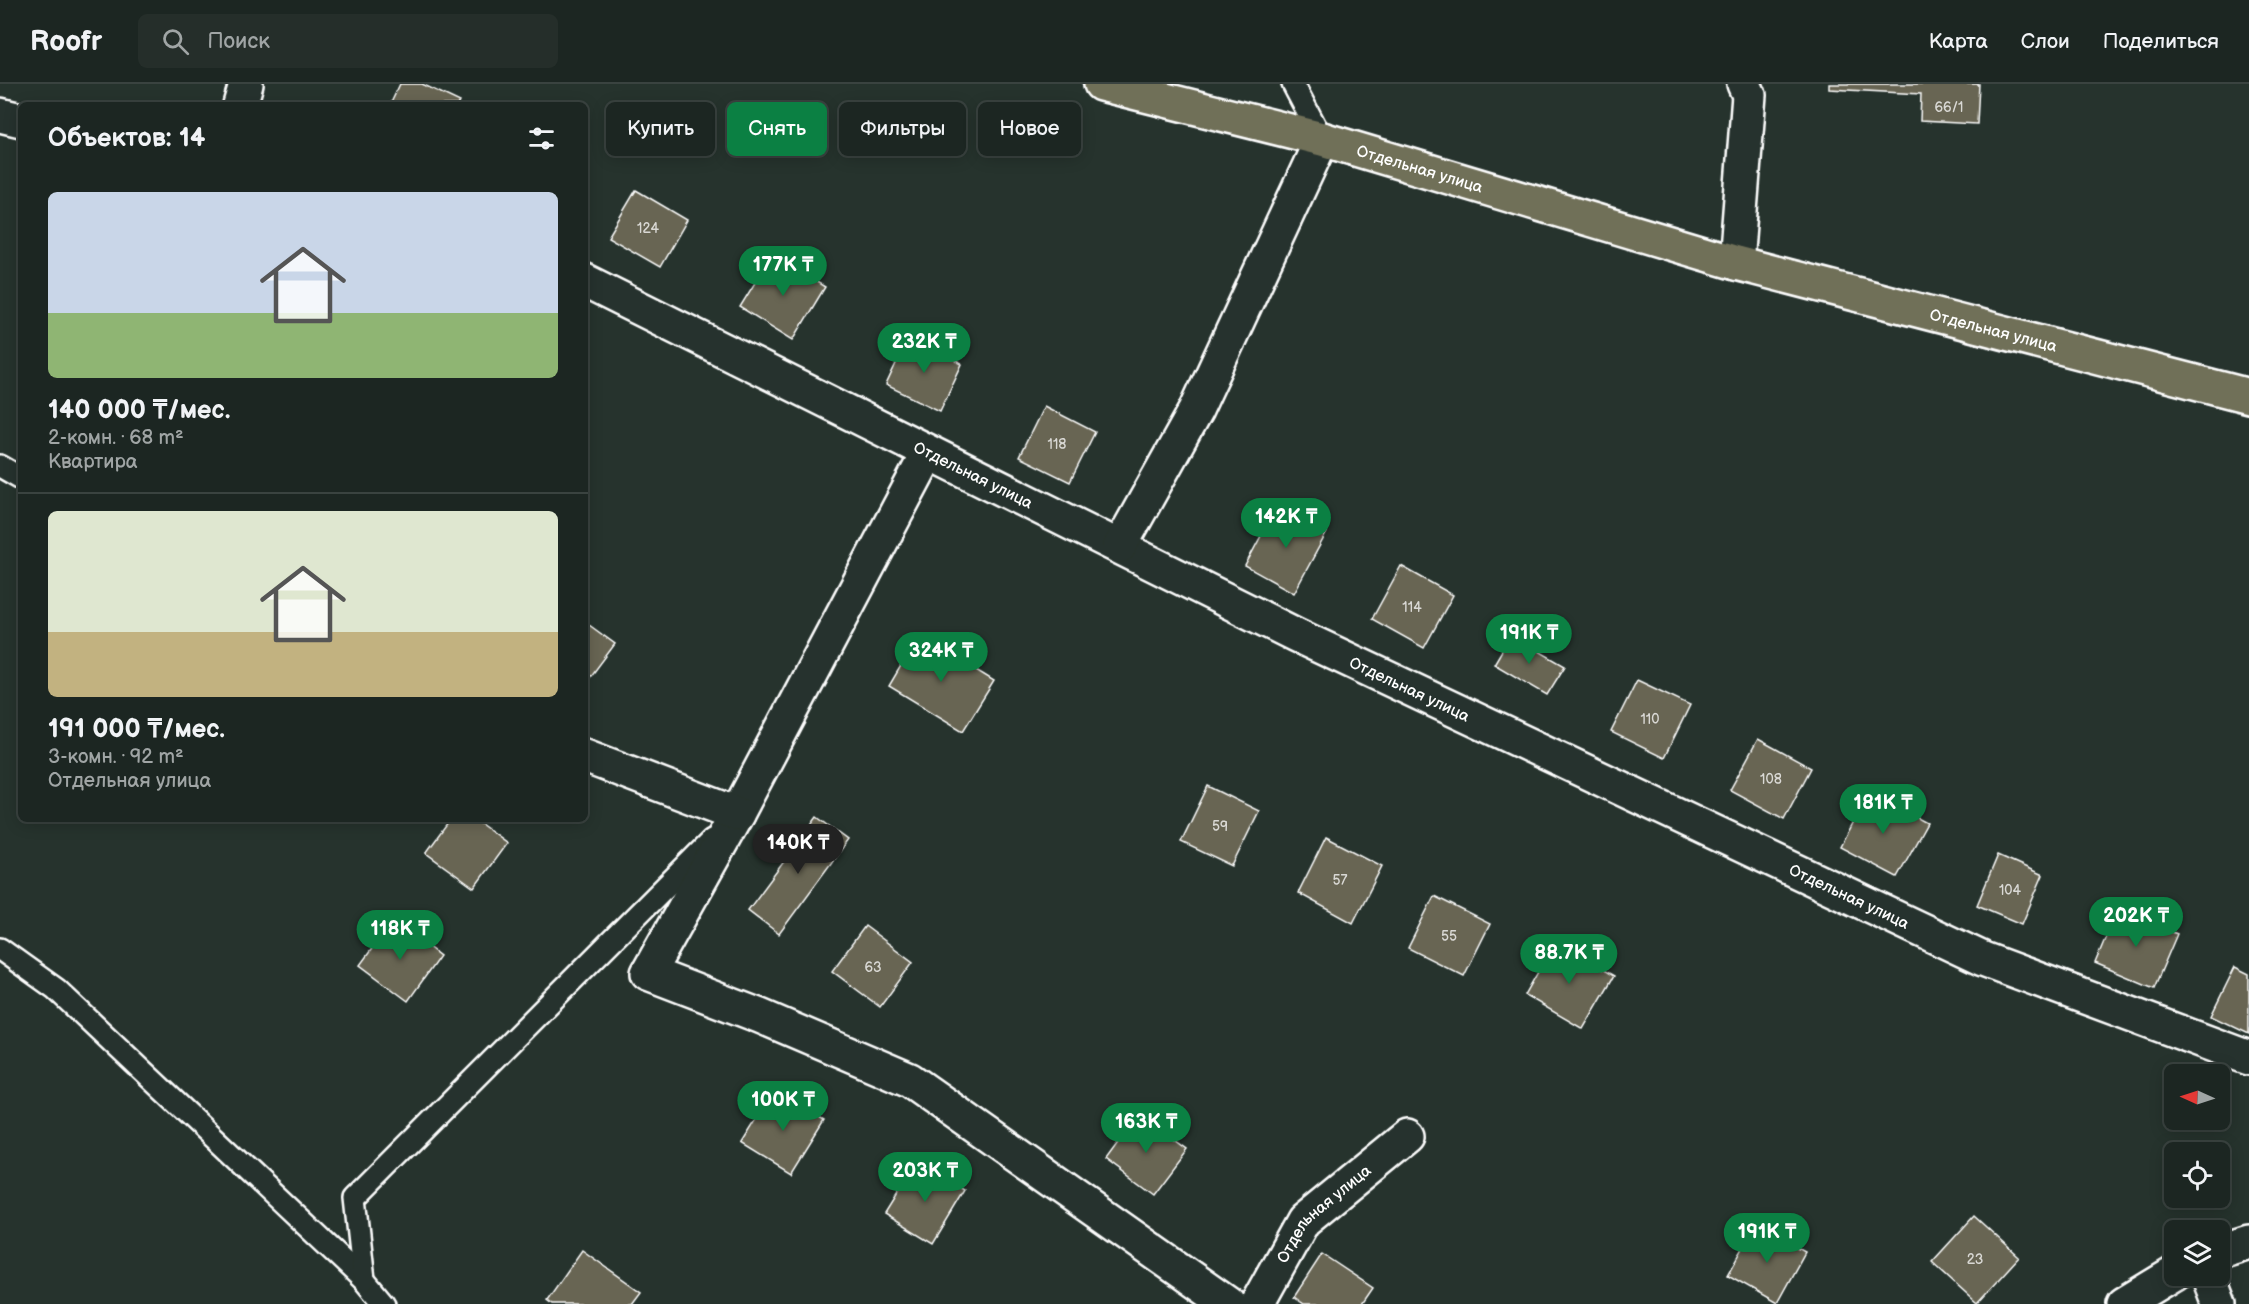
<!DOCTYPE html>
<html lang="ru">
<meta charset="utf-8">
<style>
:root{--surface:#1c2622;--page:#252e2a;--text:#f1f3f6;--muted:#a0a5a5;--line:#3a4340;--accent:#0b8043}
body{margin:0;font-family:"Balsamiq Sans",sans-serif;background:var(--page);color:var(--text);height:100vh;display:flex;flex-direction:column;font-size:22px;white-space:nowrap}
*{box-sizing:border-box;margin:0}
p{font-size:20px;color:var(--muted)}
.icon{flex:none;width:33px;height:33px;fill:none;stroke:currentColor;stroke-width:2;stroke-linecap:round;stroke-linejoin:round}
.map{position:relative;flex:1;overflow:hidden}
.side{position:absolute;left:18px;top:18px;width:570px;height:720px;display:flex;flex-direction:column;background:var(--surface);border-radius:9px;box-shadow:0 3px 15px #0003,0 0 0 2px var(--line)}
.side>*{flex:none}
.banner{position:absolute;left:606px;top:18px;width:570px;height:54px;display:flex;gap:12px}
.needle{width:39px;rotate:273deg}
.buttons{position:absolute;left:2164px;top:980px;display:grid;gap:12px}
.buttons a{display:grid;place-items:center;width:66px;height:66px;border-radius:9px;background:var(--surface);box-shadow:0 3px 15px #0003,0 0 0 2px var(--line);font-size:30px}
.price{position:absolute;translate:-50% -51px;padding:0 14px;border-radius:21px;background:var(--accent);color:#fff;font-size:20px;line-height:39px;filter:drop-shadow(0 2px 3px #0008)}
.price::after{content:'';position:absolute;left:50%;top:36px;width:18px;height:14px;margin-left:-9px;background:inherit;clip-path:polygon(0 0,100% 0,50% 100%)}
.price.current{background:#222;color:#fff}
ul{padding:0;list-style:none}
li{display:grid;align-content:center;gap:12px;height:318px;padding:0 30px}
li+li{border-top:2px solid var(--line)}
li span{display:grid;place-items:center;height:186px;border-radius:9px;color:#555}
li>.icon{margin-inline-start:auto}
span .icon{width:108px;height:108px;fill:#fffc;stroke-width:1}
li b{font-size:26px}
h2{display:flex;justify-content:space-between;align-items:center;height:72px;padding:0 30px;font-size:26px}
.tag{padding:0 21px;border-radius:9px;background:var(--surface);box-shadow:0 3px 15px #0003,0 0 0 2px var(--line);font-size:21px;line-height:54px}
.tag.current{background:var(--accent);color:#fff}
header{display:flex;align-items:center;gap:36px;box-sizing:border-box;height:84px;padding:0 30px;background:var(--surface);border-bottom:2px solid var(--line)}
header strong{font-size:28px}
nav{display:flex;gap:33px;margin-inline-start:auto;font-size:21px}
.search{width:420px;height:54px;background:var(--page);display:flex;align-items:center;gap:15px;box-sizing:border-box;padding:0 21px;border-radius:9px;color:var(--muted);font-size:22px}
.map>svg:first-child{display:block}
</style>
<header>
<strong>Roofr</strong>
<div class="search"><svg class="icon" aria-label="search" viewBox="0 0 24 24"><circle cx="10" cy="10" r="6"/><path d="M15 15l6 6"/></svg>Поиск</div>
<nav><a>Карта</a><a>Слои</a><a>Поделиться</a></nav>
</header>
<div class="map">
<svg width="2249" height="1220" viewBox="0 0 2249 1220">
<rect width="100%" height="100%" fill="#26332d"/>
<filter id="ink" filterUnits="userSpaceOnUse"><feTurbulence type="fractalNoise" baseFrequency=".0167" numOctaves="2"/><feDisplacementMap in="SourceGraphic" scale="12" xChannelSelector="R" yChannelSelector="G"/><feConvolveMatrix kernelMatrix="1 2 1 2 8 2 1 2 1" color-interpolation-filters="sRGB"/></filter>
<g filter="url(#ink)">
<g fill="#686552" stroke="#fff" stroke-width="1.5">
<path d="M 400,0 L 422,0 L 460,18 L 458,21 L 390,21 Z"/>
<path d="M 1829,0 L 1979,0 L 1977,40 L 1920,37 L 1921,10 L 1829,5 Z"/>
<path d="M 636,106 L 687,136 L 660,183 L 608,153 Z"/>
<path d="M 772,171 L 825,203 L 793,256 L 740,223 Z"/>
<path d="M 908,254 L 962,280 L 940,327 L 886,301 Z"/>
<path d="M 1044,322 L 1095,348 L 1070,398 L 1019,373 Z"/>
<path d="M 1277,422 L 1327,448 L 1294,509 L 1245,482 Z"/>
<path d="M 1401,482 L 1453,511 L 1424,564 L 1372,535 Z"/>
<path d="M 585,538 L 615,560 L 585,600 Z"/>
<path d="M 919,551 L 994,597 L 963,647 L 889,602 Z"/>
<path d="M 1511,551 L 1565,582 L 1547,611 L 1494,580 Z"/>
<path d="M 1637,596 L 1690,621 L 1664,674 L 1611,648 Z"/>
<path d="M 1758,655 L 1811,684 L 1784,735 L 1730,706 Z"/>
<path d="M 1208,702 L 1259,727 L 1232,782 L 1181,758 Z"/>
<path d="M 1869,708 L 1927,739 L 1897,793 L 1840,763 Z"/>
<path d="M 817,733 L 848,756 L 779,850 L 748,826 Z"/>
<path d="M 451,735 L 474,735 L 507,759 L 474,804 L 426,769 Z"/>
<path d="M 1326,753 L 1382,782 L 1353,839 L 1298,809 Z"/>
<path d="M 1998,771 L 2043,791 L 2022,840 L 1977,821 Z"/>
<path d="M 1434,812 L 1490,840 L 1464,892 L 1408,864 Z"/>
<path d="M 2118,824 L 2177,850 L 2154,904 L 2095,879 Z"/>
<path d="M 393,836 L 440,872 L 408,917 L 360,881 Z"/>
<path d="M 865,842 L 913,878 L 880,923 L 832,887 Z"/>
<path d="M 1555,858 L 1614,892 L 1583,945 L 1525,911 Z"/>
<path d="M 2235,883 L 2249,890 L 2249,950 L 2211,932 Z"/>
<path d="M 775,1006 L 824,1036 L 791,1089 L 742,1059 Z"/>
<path d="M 1139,1030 L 1187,1065 L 1153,1110 L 1106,1075 Z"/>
<path d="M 917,1077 L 965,1107 L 933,1160 L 884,1130 Z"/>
<path d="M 1974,1132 L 2019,1173 L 1977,1219 L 1932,1178 Z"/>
<path d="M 1756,1141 L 1805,1168 L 1777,1219 L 1728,1191 Z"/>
<path d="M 582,1166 L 641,1208 L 632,1220 L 552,1220 L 547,1216 Z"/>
<path d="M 1322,1170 L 1373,1204 L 1362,1220 L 1304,1220 L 1294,1213 Z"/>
</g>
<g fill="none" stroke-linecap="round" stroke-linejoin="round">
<defs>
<g id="service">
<path d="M 1293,0 L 1322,55"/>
<path d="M 0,382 L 21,394"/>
<path d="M 0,865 L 56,905 L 364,1196 L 384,1220"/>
<path d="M 364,1196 L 355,1114 L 712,756"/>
</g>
<g id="minor">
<path d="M 240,21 L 246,0"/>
<path d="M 0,31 L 21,36"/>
<path d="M 1736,179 L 1749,11 L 1744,0"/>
<path id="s1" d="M 585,197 L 1296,551 L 1983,875 L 2249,974"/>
<path d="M 928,369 L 737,730 L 648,889 L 760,932 L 910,996 L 1228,1220"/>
<path d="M 1120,462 L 1196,326 L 1322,55"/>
<path d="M 585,672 L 737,730"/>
<path d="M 2220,1167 L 2249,1158"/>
<path d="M 2208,1191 L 2219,1220"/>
<path id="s2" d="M 1257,1220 L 1303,1137 L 1407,1052"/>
<path d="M 2124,1220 L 2175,1189"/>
</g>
<g id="primary">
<path id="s3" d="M 1101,0 L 1322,55 L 1736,179 L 2249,312"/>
</g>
</defs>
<use href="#service" stroke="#fff" stroke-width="26"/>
<use href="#minor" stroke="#fff" stroke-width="38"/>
<use href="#primary" stroke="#fff" stroke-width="38"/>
<use href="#service" stroke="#26332d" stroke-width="21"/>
<use href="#minor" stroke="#26332d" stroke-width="33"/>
<use href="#primary" stroke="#706f59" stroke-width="33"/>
</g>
</g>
<g text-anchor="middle" stroke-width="4.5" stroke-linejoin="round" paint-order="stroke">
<g font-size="14" fill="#d9d8d4">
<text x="1949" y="28">66/1</text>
<text x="648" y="149">124</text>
<text x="1057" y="365">118</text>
<text x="1412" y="528">114</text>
<text x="1650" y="640">110</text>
<text x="1771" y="700">108</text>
<text x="1220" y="747">59</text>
<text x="1340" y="801">57</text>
<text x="2010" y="811">104</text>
<text x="1449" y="857">55</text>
<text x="873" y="888">63</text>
<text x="1975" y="1180">23</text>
</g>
<g font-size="16" fill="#fff" stroke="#26332d">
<text dy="6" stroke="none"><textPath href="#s3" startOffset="330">Отдельная улица</textPath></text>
<text dy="6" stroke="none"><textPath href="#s3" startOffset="926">Отдельная улица</textPath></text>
<text dy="6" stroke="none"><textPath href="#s1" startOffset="434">Отдельная улица</textPath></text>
<text dy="6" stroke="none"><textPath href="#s1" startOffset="920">Отдельная улица</textPath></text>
<text dy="6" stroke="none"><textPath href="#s1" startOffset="1406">Отдельная улица</textPath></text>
<text dy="6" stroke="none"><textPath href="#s2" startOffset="114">Отдельная улица</textPath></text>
</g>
</g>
</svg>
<div class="buttons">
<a><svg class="needle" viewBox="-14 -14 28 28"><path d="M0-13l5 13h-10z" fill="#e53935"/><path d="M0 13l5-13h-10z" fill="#a0a5a5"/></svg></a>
<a><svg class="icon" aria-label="locate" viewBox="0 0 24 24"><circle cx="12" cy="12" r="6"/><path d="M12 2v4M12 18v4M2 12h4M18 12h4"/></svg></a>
<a><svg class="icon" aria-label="layers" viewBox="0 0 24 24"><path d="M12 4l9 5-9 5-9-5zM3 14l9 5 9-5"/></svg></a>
</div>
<b class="price" style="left:783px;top:213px">177K ₸</b>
<b class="price" style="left:924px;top:290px">232K ₸</b>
<b class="price" style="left:1286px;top:465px">142K ₸</b>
<b class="price" style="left:1529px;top:581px">191K ₸</b>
<b class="price" style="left:941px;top:599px">324K ₸</b>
<b class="price" style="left:1883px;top:751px">181K ₸</b>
<b class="price current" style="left:798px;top:791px">140K ₸</b>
<b class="price" style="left:2136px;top:864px">202K ₸</b>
<b class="price" style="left:400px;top:877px">118K ₸</b>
<b class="price" style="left:1569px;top:901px">88.7K ₸</b>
<b class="price" style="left:783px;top:1048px">100K ₸</b>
<b class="price" style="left:1146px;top:1070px">163K ₸</b>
<b class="price" style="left:925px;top:1119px">203K ₸</b>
<b class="price" style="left:1767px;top:1180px">191K ₸</b>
<div class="banner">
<a class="tag">Купить</a>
<a class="tag current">Снять</a>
<a class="tag">Фильтры</a>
<a class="tag">Новое</a>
</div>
<section class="side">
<h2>Объектов: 14<svg class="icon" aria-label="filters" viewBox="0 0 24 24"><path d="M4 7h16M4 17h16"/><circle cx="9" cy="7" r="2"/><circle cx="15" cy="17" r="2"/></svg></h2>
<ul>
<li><span style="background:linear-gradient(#c9d6e8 65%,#8fb573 0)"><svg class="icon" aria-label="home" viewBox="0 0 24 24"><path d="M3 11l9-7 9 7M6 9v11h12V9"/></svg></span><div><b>140 000 ₸/мес.</b><p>2-комн. · 68 m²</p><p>Квартира</p></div></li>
<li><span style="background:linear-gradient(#dfe7d0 65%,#c2b280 0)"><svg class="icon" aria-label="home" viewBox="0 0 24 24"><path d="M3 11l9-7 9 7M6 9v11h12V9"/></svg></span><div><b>191 000 ₸/мес.</b><p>3-комн. · 92 m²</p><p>Отдельная улица</p></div></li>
</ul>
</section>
</div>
